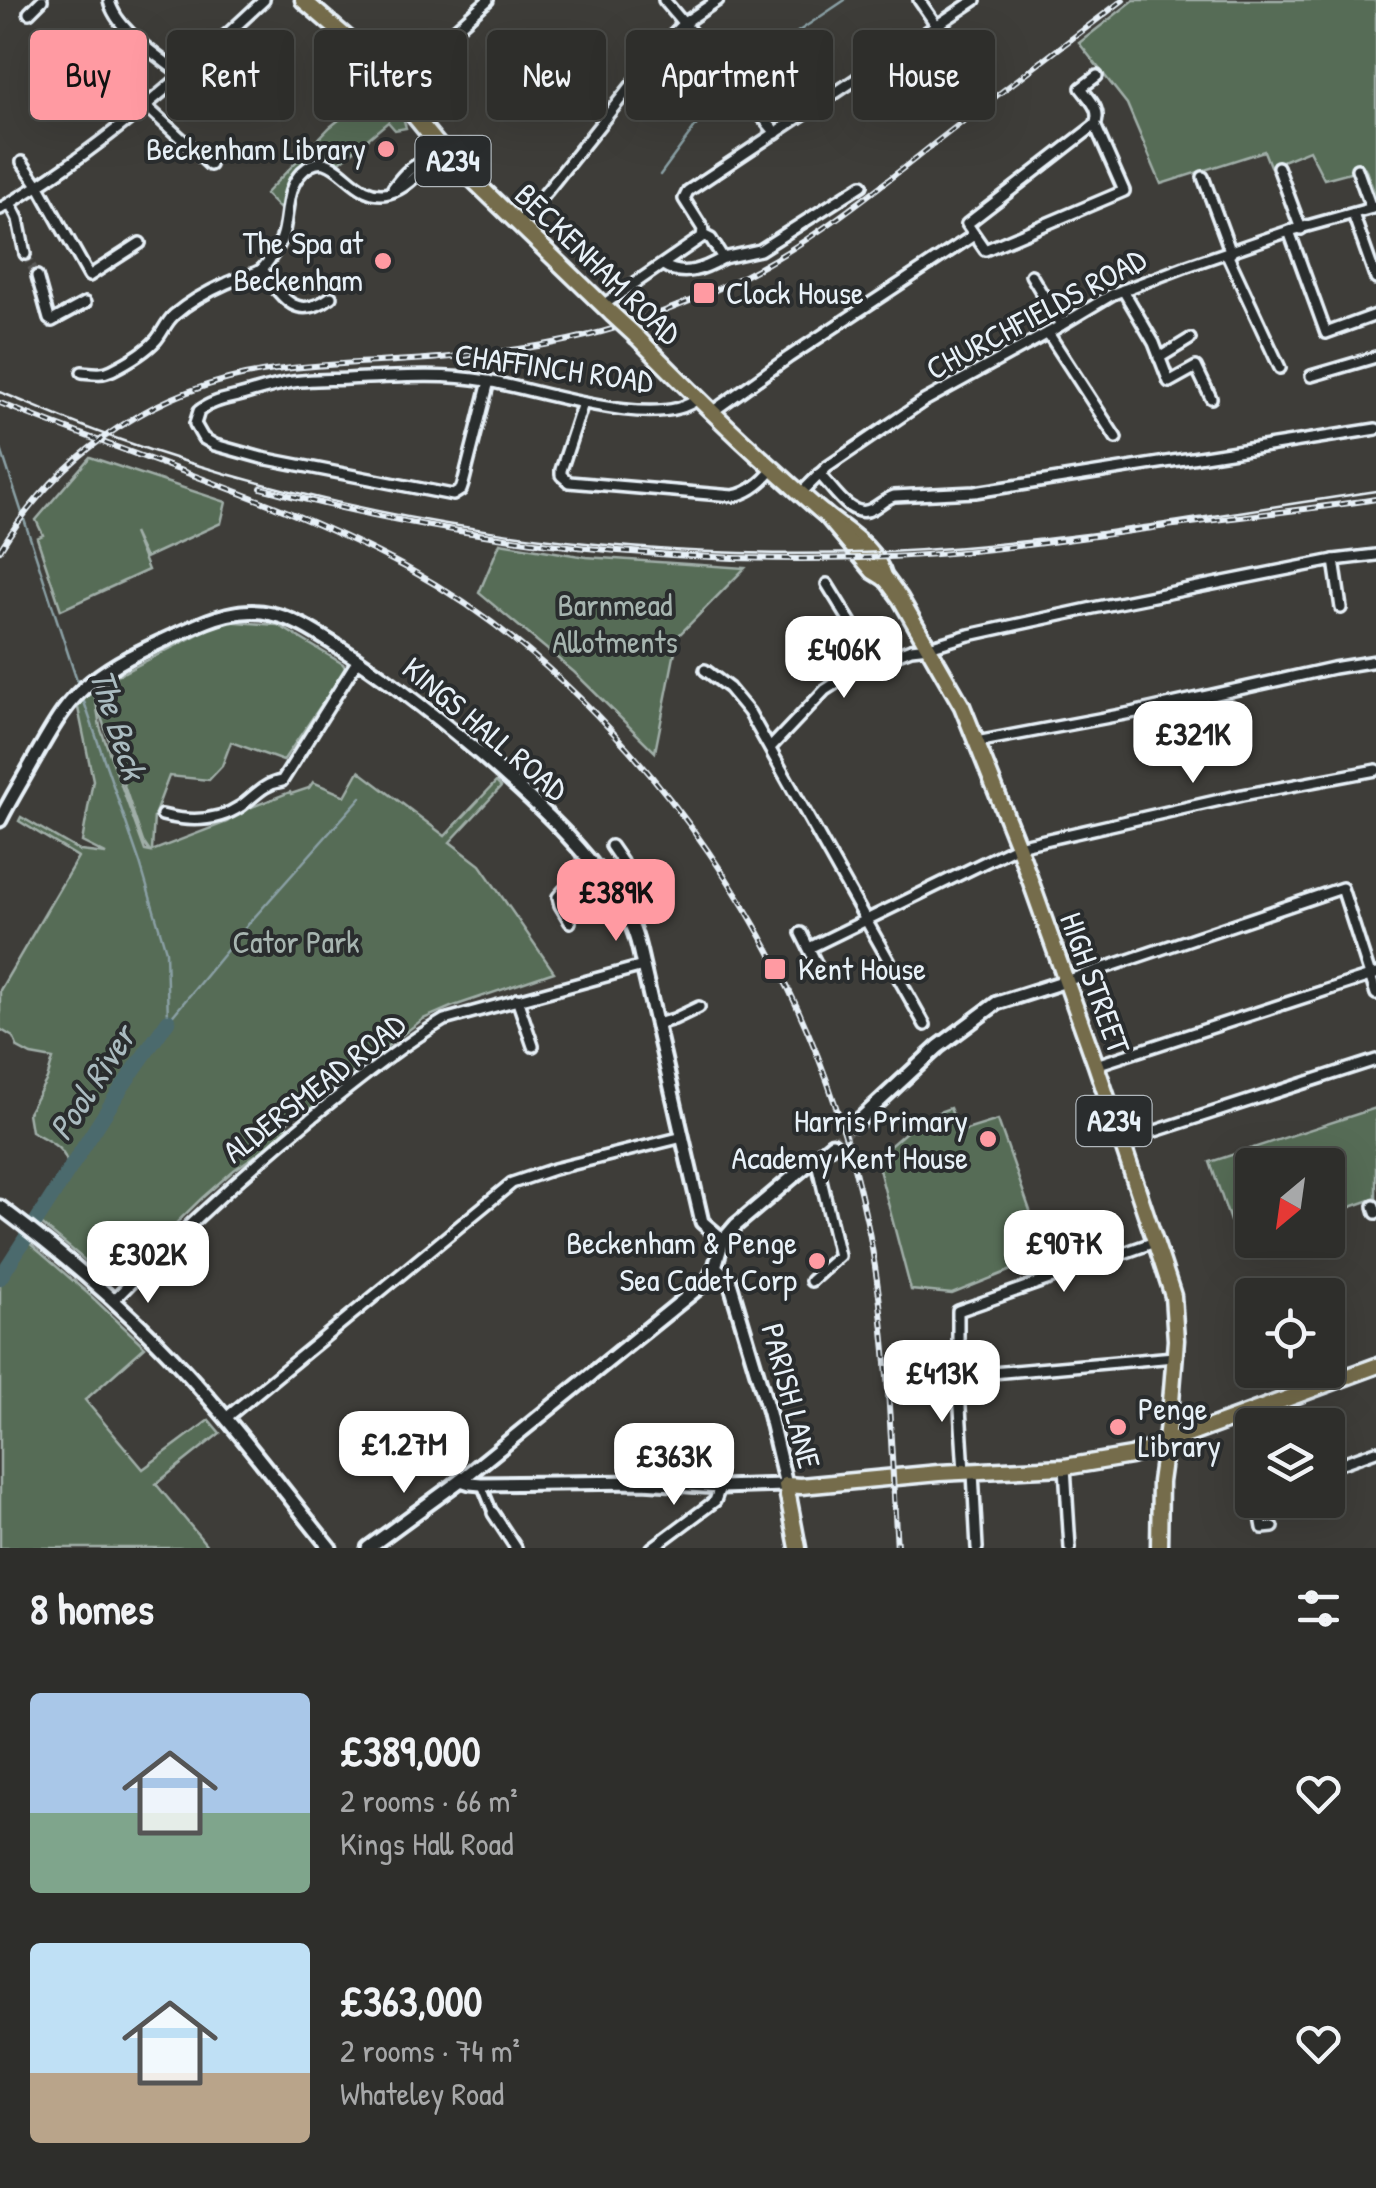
<!DOCTYPE html>
<meta charset="utf-8">
<style>
:root{--surface:#2e2e2b;--page:#3a3a37;--text:#f1f3f6;--muted:#a7a8a9;--line:#494a47;--accent:#ff9aa2}
body{margin:0;font-family:"Patrick Hand",sans-serif;background:var(--page);color:var(--text);height:100vh;display:flex;flex-direction:column;font-size:38px;white-space:nowrap}
*{box-sizing:border-box;margin:0}
p{font-size:32px;color:var(--muted)}
.icon{flex:none;width:55px;height:55px;fill:none;stroke:currentColor;stroke-width:2;stroke-linecap:round;stroke-linejoin:round}
.map{position:relative;height:1548px;overflow:hidden}
.sheet{display:flex;flex-direction:column;background:var(--surface);flex:1}
.sheet>*{flex:none}
.guide{position:absolute;left:30px;top:30px;width:1318px;height:90px;display:flex;gap:20px}
.needle{width:65px;rotate:209deg}
.controls{position:absolute;left:1235px;top:1148px;display:grid;gap:20px}
.controls a{display:grid;place-items:center;width:110px;height:110px;border-radius:10px;background:var(--surface);box-shadow:0 10px 40px #0002,0 0 0 2px var(--line);font-size:50px}
.price{position:absolute;translate:-50% -85px;padding:0 22px;border-radius:20px;background:#fff;color:#222;font-size:32px;line-height:65px;filter:drop-shadow(0 2px 5px #0008)}
.price::after{content:'';position:absolute;left:50%;top:60px;width:30px;height:22px;margin-left:-15px;background:inherit;clip-path:polygon(0 0,100% 0,50% 100%)}
.price.selected{background:var(--accent);color:#111}
ul{padding:0;list-style:none}
li{display:flex;align-items:center;gap:30px;height:250px;padding:0 30px}
li span{display:grid;place-items:center;flex:none;width:280px;height:200px;border-radius:10px;color:#555}
li>.icon{margin-inline-start:auto}
span .icon{width:120px;height:120px;fill:#fffc;stroke-width:1}
li b{font-size:42px}
h2{display:flex;justify-content:space-between;align-items:center;height:120px;padding:0 30px;font-size:42px}
.tag{padding:0 35px;border-radius:10px;background:var(--surface);box-shadow:0 10px 40px #0002,0 0 0 2px var(--line);font-size:35px;line-height:90px}
.tag.selected{background:var(--accent);color:#111}
.map>svg:first-child{display:block}
</style>
<div class="map">
<svg width="1376" height="1548" viewBox="0 0 1376 1548">
<rect width="100%" height="100%" fill="#3e3d39"/>
<filter id="ink" filterUnits="userSpaceOnUse"><feTurbulence type="fractalNoise" baseFrequency=".01" numOctaves="2"/><feDisplacementMap in="SourceGraphic" scale="20" xChannelSelector="R" yChannelSelector="G"/><feConvolveMatrix kernelMatrix="1 2 1 2 8 2 1 2 1" color-interpolation-filters="sRGB"/></filter>
<g filter="url(#ink)">
<g fill="#576c57" stroke="#a0aea8" stroke-width="2.5">
<path d="M 1134,0 L 1376,0 L 1376,197 L 1365,168 L 1324,179 L 1309,150 L 1270,166 L 1264,151 L 1161,184 L 1127,104 L 1079,43 Z"/>
<path d="M 381,87 L 403,117 L 406,128 L 395,130 L 388,122 L 340,162 L 325,154 L 317,157 L 316,160 L 293,175 L 287,189 L 283,212 L 265,194 L 330,127 Z"/>
<path d="M 90,457 L 226,502 L 221,523 L 145,558 L 133,533 L 148,570 L 61,610 L 37,538 L 43,535 L 36,520 Z"/>
<path d="M 500,543 L 586,557 L 745,568 L 678,636 L 655,752 L 574,672 L 479,593 Z"/>
<path d="M 224,621 L 278,625 L 343,664 L 346,669 L 283,761 L 231,742 L 222,766 L 209,780 L 169,776 L 154,816 L 152,851 L 227,822 L 244,810 L 290,792 L 291,794 L 309,788 L 313,782 L 345,796 L 359,771 L 445,836 L 496,782 L 501,787 L 450,842 L 480,865 L 554,972 L 451,1007 L 423,1019 L 316,1101 L 312,1108 L 299,1113 L 285,1124 L 288,1127 L 266,1148 L 234,1170 L 202,1198 L 122,1276 L 111,1282 L 34,1218 L 68,1168 C 67,1148 47,1140 31,1131 L 28,1113 L 47,1079 L 53,1059 L 31,1055 L 18,1048 L 13,1037 L 0,1029 L 0,990 L 78,857 L 19,821 L 21,817 L 80,851 L 106,854 L 82,842 L 93,780 L 78,708 L 80,694 L 94,689 L 100,727 L 145,851 L 150,852 L 143,842 L 99,711 L 109,680 Z"/>
<path d="M 950,1108 L 960,1132 L 998,1120 L 1046,1256 L 952,1294 L 911,1290 L 876,1158 L 922,1118 Z"/>
<path d="M 1376,1108 L 1376,1198 L 1328,1215 L 1328,1165 L 1252,1165 L 1252,1225 L 1248,1216 L 1230,1221 L 1210,1162 Z"/>
<path d="M 27,1241 L 92,1297 L 145,1347 L 85,1400 L 143,1469 L 209,1420 L 220,1433 L 156,1484 L 209,1548 L 0,1548 L 0,1280 Z"/>
</g>
<g fill="none" stroke-linecap="round" stroke-linejoin="round">
<g stroke="#8aa0a5" stroke-width="2.5">
<path d="M 738,72 L 845,0"/>
<path d="M 660,175 L 726,85"/>
<path d="M 0,446 L 78,684"/>
<path d="M 82,696 L 140,863 L 166,951 L 168,1021"/>
<path d="M 170,1019 L 251,921 L 361,797"/>
</g>
<path stroke="#4c6a6d" stroke-width="15" d="M 0,1278 L 122,1087 L 168,1021"/>
<path stroke="#585856" stroke-width="9" stroke-dasharray="9 4.5" stroke-linecap="butt" d="M 25,254 L 37,276"/>
<path stroke="#585856" stroke-width="11" stroke-dasharray="11 5.5" stroke-linecap="butt" d="M 832,1144 L 855,1124"/>
<defs>
<path id="pedestrian" d="M 482,1486 L 493,1513"/>
<g id="minor">
<path d="M 109,0 C 115,30 160,57 183,76"/>
<path d="M 664,0 L 776,133"/>
<path d="M 919,0 L 937,26"/>
<path d="M 29,13 L 42,0"/>
<path d="M 228,34 L 284,95"/>
<path d="M 391,87 L 488,0"/>
<path d="M 117,90 L 137,115"/>
<path d="M 147,107 L 210,165"/>
<path d="M 1095,125 L 1124,191 L 985,250 L 967,224 Z"/>
<path d="M 1095,125 C 1102,110 1090,100 1081,88 L 1097,76"/>
<path d="M 22,162 L 38,185 L 89,276 L 140,243"/>
<path d="M 1278,167 L 1301,229"/>
<path d="M 1357,169 L 1371,208"/>
<path d="M 1203,177 L 1231,253"/>
<path d="M 393,188 C 404,173 412,164 431,159"/>
<path d="M 10,203 L 18,219 L 25,254"/>
<path d="M 0,209 C 98,152 182,77 264,0"/>
<path d="M 1353,214 L 1376,279"/>
<path d="M 518,224 L 547,191 L 670,37 L 684,23 L 718,0"/>
<path d="M 1289,231 L 1326,333 L 1376,315"/>
<path d="M 1227,254 L 1280,368"/>
<path d="M 723,258 L 760,250 L 862,185"/>
<path d="M 663,265 C 683,278 704,269 723,258 L 711,239 L 703,235"/>
<path d="M 262,269 C 281,296 295,323 331,297"/>
<path d="M 1031,275 L 1061,325"/>
<path d="M 37,276 L 49,319 L 52,321 L 85,303"/>
<path d="M 1123,290 L 1154,343 L 1169,382 L 1196,367 L 1211,398"/>
<path d="M 603,305 L 702,237 L 703,229 L 684,199 L 688,191 L 975,0"/>
<path d="M 1048,333 L 1116,438"/>
<path d="M 1159,358 L 1190,339"/>
<path d="M 82,372 C 93,373 102,375 112,370 C 126,363 146,351 156,340 C 163,332 166,322 174,315 C 188,303 209,291 227,283 C 237,278 253,276 262,269 C 267,264 272,256 276,250 C 292,227 281,193 302,172 C 335,139 349,203 389,193 C 411,187 425,164 442,150"/>
<path d="M 1311,376 L 1376,357"/>
<path d="M 489,381 L 463,484 L 461,490 L 453,495 L 262,458 L 215,445 L 203,438 L 195,424 L 199,411 C 211,401 227,399 242,395 C 257,391 272,386 287,383 C 306,379 328,380 348,379 C 394,377 442,373 487,381 C 535,389 658,432 697,399"/>
<path d="M 583,403 L 561,470 L 561,475 L 569,482 L 733,496 C 750,493 762,483 773,469"/>
<path d="M 712,412 L 789,357 L 974,235"/>
<path d="M 819,474 C 832,486 851,521 872,509 C 880,505 885,499 894,496 L 975,492 L 1376,429"/>
<path d="M 801,493 L 827,467 L 924,401 L 1048,333 L 1113,294 L 1187,266 L 1289,231 L 1376,207"/>
<path d="M 1334,560 L 1341,608"/>
<path d="M 827,584 L 875,662"/>
<path d="M 705,670 L 729,688 L 749,712 L 925,1025"/>
<path d="M 976,742 L 1136,712 L 1333,668 L 1376,661"/>
<path d="M 770,748 L 825,690 L 856,670 L 911,649 L 929,647 L 969,635 L 1093,608 L 1334,560 L 1376,555"/>
<path d="M 162,815 C 189,822 217,822 241,806 C 256,795 263,784 282,781 L 358,660"/>
<path d="M 605,881 L 622,866 L 622,862 L 611,846"/>
<path d="M 570,922 L 560,905 L 558,897 L 563,891 L 595,868"/>
<path d="M 801,933 L 816,963"/>
<path d="M 809,948 L 1018,846 L 1242,795 L 1376,770"/>
<path d="M 1066,981 L 1342,888 L 1376,994"/>
<path d="M 517,999 L 533,1046"/>
<path d="M 657,1024 L 674,1019 L 699,1007"/>
<path d="M 1096,1065 L 1376,974"/>
<path d="M 1121,1142 L 1376,1060"/>
<path d="M 1374,1206 L 1376,1213"/>
<path d="M 811,1281 L 839,1256 L 816,1158"/>
<path d="M 113,1301 C 180,1232 251,1166 327,1105 C 365,1075 402,1045 444,1020 L 643,966"/>
<path d="M 958,1376 L 1174,1357"/>
<path d="M 1243,1415 L 1252,1463"/>
<path d="M 226,1418 L 512,1183 L 554,1169 L 683,1137"/>
<path d="M 1065,1467 L 1070,1548"/>
<path d="M 1328,1468 L 1376,1451"/>
<path d="M 964,1472 L 958,1376 L 958,1311 L 1155,1242"/>
<path d="M 973,1472 L 977,1548"/>
<path d="M 1258,1500 L 1263,1528 L 1273,1527"/>
<path d="M 493,1513 L 516,1548"/>
<path d="M 652,1548 L 715,1501 L 720,1487"/>
</g>
<g id="tertiary">
<path d="M 0,820 C 10,800 22,781 33,761 C 50,732 64,703 91,682 C 120,659 152,646 184,631 C 212,618 242,606 272,614 C 296,619 319,635 340,648 C 389,679 434,715 479,753 C 529,796 609,867 633,929 C 638,941 640,953 643,966 L 702,1222 L 723,1240 L 715,1267 L 708,1280 L 461,1480 L 368,1548"/>
<path d="M 855,1124 L 938,1047 L 997,1003 L 1066,981"/>
<path d="M 0,1207 C 55,1248 109,1294 157,1342 C 221,1406 274,1479 330,1548"/>
<path d="M 723,1240 L 736,1225 L 832,1144"/>
<path d="M 461,1480 L 470,1483 L 481,1484 L 642,1482 L 720,1487 L 786,1485 L 769,1413 L 729,1279 L 715,1267"/>
</g>
<g id="primary">
<path d="M 303,0 L 359,48 L 442,150 L 612,314"/>
<path d="M 637,337 C 680,381 724,425 770,466 C 788,482 805,498 823,513 C 847,532 876,547 885,579"/>
<path d="M 825,514 L 873,571 L 886,579 L 900,598 L 962,706 L 1018,846 L 1096,1065 L 1162,1262 L 1173,1296 L 1176,1340 L 1171,1402 L 1160,1482 L 1159,1548"/>
<path d="M 798,1548 L 786,1485 L 801,1486 L 939,1473 L 1065,1467 L 1131,1456 L 1376,1366"/>
</g>
</defs>
<use href="#pedestrian" stroke="#e8f1f8" stroke-width="14"/>
<use href="#minor" stroke="#e8f1f8" stroke-width="16"/>
<use href="#tertiary" stroke="#e8f1f8" stroke-width="19"/>
<use href="#primary" stroke="#e8f1f8" stroke-width="21"/>
<use href="#pedestrian" stroke="#2a2d2e" stroke-width="6"/>
<use href="#minor" stroke="#2a2d2e" stroke-width="9"/>
<use href="#tertiary" stroke="#2a2d2e" stroke-width="11"/>
<use href="#primary" stroke="#746c4b" stroke-width="14"/>
<path stroke="#e8f1f8" stroke-width="2.5" d="M 0,392 C 37,407 74,424 112,437 C 359,525 626,563 887,552 C 1051,545 1214,515 1376,491"/>
<defs>
<g id="rail">
<path d="M 0,403 C 136,458 278,498 407,568 C 570,657 707,822 788,988 C 824,1062 850,1142 867,1222 C 889,1329 890,1439 897,1548"/>
<path d="M 261,488 C 464,543 678,566 889,557 C 982,553 1074,539 1166,526 C 1236,517 1306,510 1376,499"/>
<path d="M 0,550 C 60,451 160,385 275,370 C 340,361 406,363 471,355 C 511,351 551,345 590,335 C 631,325 672,309 711,292 C 791,257 857,205 925,151 C 990,100 1057,50 1123,0"/>
</g>
</defs>
<use href="#rail" stroke="#e8f1f8" stroke-width="6"/>
<use href="#rail" stroke="#2a2d2e" stroke-width="2.5" stroke-dasharray="8" stroke-linecap="butt"/>
<defs>
<path id="primary-bridge" d="M 612,314 L 637,337"/>
</defs>
<use href="#primary-bridge" stroke="#e8f1f8" stroke-width="21" stroke-linecap="butt"/>
<use href="#primary-bridge" stroke="#746c4b" stroke-width="14"/>
</g>
</g>
<g fill="#ff9aa2" stroke="#2a2d2e" stroke-width="4">
<circle cx="386" cy="149" r="10"/>
<circle cx="383" cy="261" r="10"/>
<rect x="692" y="281" width="24" height="24" rx="5"/>
<rect x="763" y="957" width="24" height="24" rx="5"/>
<circle cx="988" cy="1139" r="10"/>
<circle cx="817" cy="1261" r="10"/>
<circle cx="1118" cy="1427" r="10"/>
</g>
<g text-anchor="middle" stroke-width="8" stroke-linejoin="round" paint-order="stroke">
<g fill="#2a2d2e" stroke="#afb6bb" stroke-width="2.5">
<rect x="415.5" y="136" width="75" height="50" rx="8"/>
<rect x="1076.5" y="1096" width="75" height="50" rx="8"/>
</g>
<g font-size="30" font-weight="bold" fill="#e8f1f8">
<text x="453" y="171">A234</text>
<text x="1114" y="1131">A234</text>
</g>
<g font-size="32" fill="#e8f1f8" stroke="#2a2d2e" text-anchor="end">
<text x="366" y="160">Beckenham Library</text>
<text x="363" y="254">The Spa at<tspan x="363" dy="37">Beckenham</tspan></text>
<text x="726" y="304" text-anchor="start">Clock House</text>
<text x="798" y="980" text-anchor="start">Kent House</text>
<text x="968" y="1132">Harris Primary<tspan x="968" dy="37">Academy Kent House</tspan></text>
<text x="797" y="1254">Beckenham &amp; Penge<tspan x="797" dy="37">Sea Cadet Corp</tspan></text>
<text x="1138" y="1420" text-anchor="start">Penge<tspan x="1138" dy="37">Library</tspan></text>
</g>
<g font-size="32" fill="#e8f1f8" stroke="#2a2d2e">
<text transform="translate(598 264) rotate(44)" y="11">BECKENHAM ROAD</text>
<text transform="translate(1036 314) rotate(-28)" y="11">CHURCHFIELDS ROAD</text>
<text transform="translate(554 368) rotate(8)" y="11">CHAFFINCH ROAD</text>
<text transform="translate(485 729) rotate(40)" y="11">KINGS HALL ROAD</text>
<text transform="translate(1095 983) rotate(70)" y="11">HIGH STREET</text>
<text transform="translate(314 1088) rotate(-38)" y="11">ALDERSMEAD ROAD</text>
<text transform="translate(791 1396) rotate(75)" y="11">PARISH LANE</text>
</g>
<g font-size="32" fill="#a7b5b0" stroke="#2a2d2e">
<text x="615" y="616">Barnmead<tspan x="615" dy="37">Allotments</tspan></text>
<text x="296" y="953">Cator Park</text>
</g>
<g font-size="35" font-style="italic" fill="#aabbc0" stroke="#2a2d2e">
<text transform="translate(118 724) rotate(72)" y="12">The Beck</text>
<text transform="translate(92 1083) rotate(-57)" y="12">Pool River</text>
</g>
</g>
</svg>
<div class="controls">
<a><svg class="needle" viewBox="-14 -14 28 28"><path d="M0-13l5 13h-10z" fill="#e53935"/><path d="M0 13l5-13h-10z" fill="#a7a8a9"/></svg></a>
<a><svg class="icon" aria-label="locate" viewBox="0 0 24 24"><circle cx="12" cy="12" r="6"/><path d="M12 2v4M12 18v4M2 12h4M18 12h4"/></svg></a>
<a><svg class="icon" aria-label="layers" viewBox="0 0 24 24"><path d="M12 4l9 5-9 5-9-5zM3 14l9 5 9-5"/></svg></a>
</div>
<b class="price" style="left:844px;top:701px">£406K</b>
<b class="price" style="left:1193px;top:786px">£321K</b>
<b class="price selected" style="left:616px;top:944px">£389K</b>
<b class="price" style="left:1064px;top:1295px">£907K</b>
<b class="price" style="left:148px;top:1306px">£302K</b>
<b class="price" style="left:942px;top:1425px">£413K</b>
<b class="price" style="left:404px;top:1496px">£1.27M</b>
<b class="price" style="left:674px;top:1508px">£363K</b>
<div class="guide">
<a class="tag selected">Buy</a>
<a class="tag">Rent</a>
<a class="tag">Filters</a>
<a class="tag">New</a>
<a class="tag">Apartment</a>
<a class="tag">House</a>
</div>
</div>
<section class="sheet">
<h2>8 homes<svg class="icon" aria-label="filters" viewBox="0 0 24 24"><path d="M4 7h16M4 17h16"/><circle cx="9" cy="7" r="2"/><circle cx="15" cy="17" r="2"/></svg></h2>
<ul>
<li><span style="background:linear-gradient(#a9c7e8 60%,#7fa58c 0)"><svg class="icon" aria-label="home" viewBox="0 0 24 24"><path d="M3 11l9-7 9 7M6 9v11h12V9"/></svg></span><div><b>£389,000</b><p>2 rooms · 66 m²</p><p>Kings Hall Road</p></div><svg class="icon" aria-label="heart" viewBox="0 0 24 24"><path d="M12 20l-8-8c-3-5 5-10 8-4 3-6 11-1 8 4z"/></svg></li>
<li><span style="background:linear-gradient(#bfe0f5 65%,#b9a48a 0)"><svg class="icon" aria-label="home" viewBox="0 0 24 24"><path d="M3 11l9-7 9 7M6 9v11h12V9"/></svg></span><div><b>£363,000</b><p>2 rooms · 74 m²</p><p>Whateley Road</p></div><svg class="icon" aria-label="heart" viewBox="0 0 24 24"><path d="M12 20l-8-8c-3-5 5-10 8-4 3-6 11-1 8 4z"/></svg></li>
</ul>
</section>
